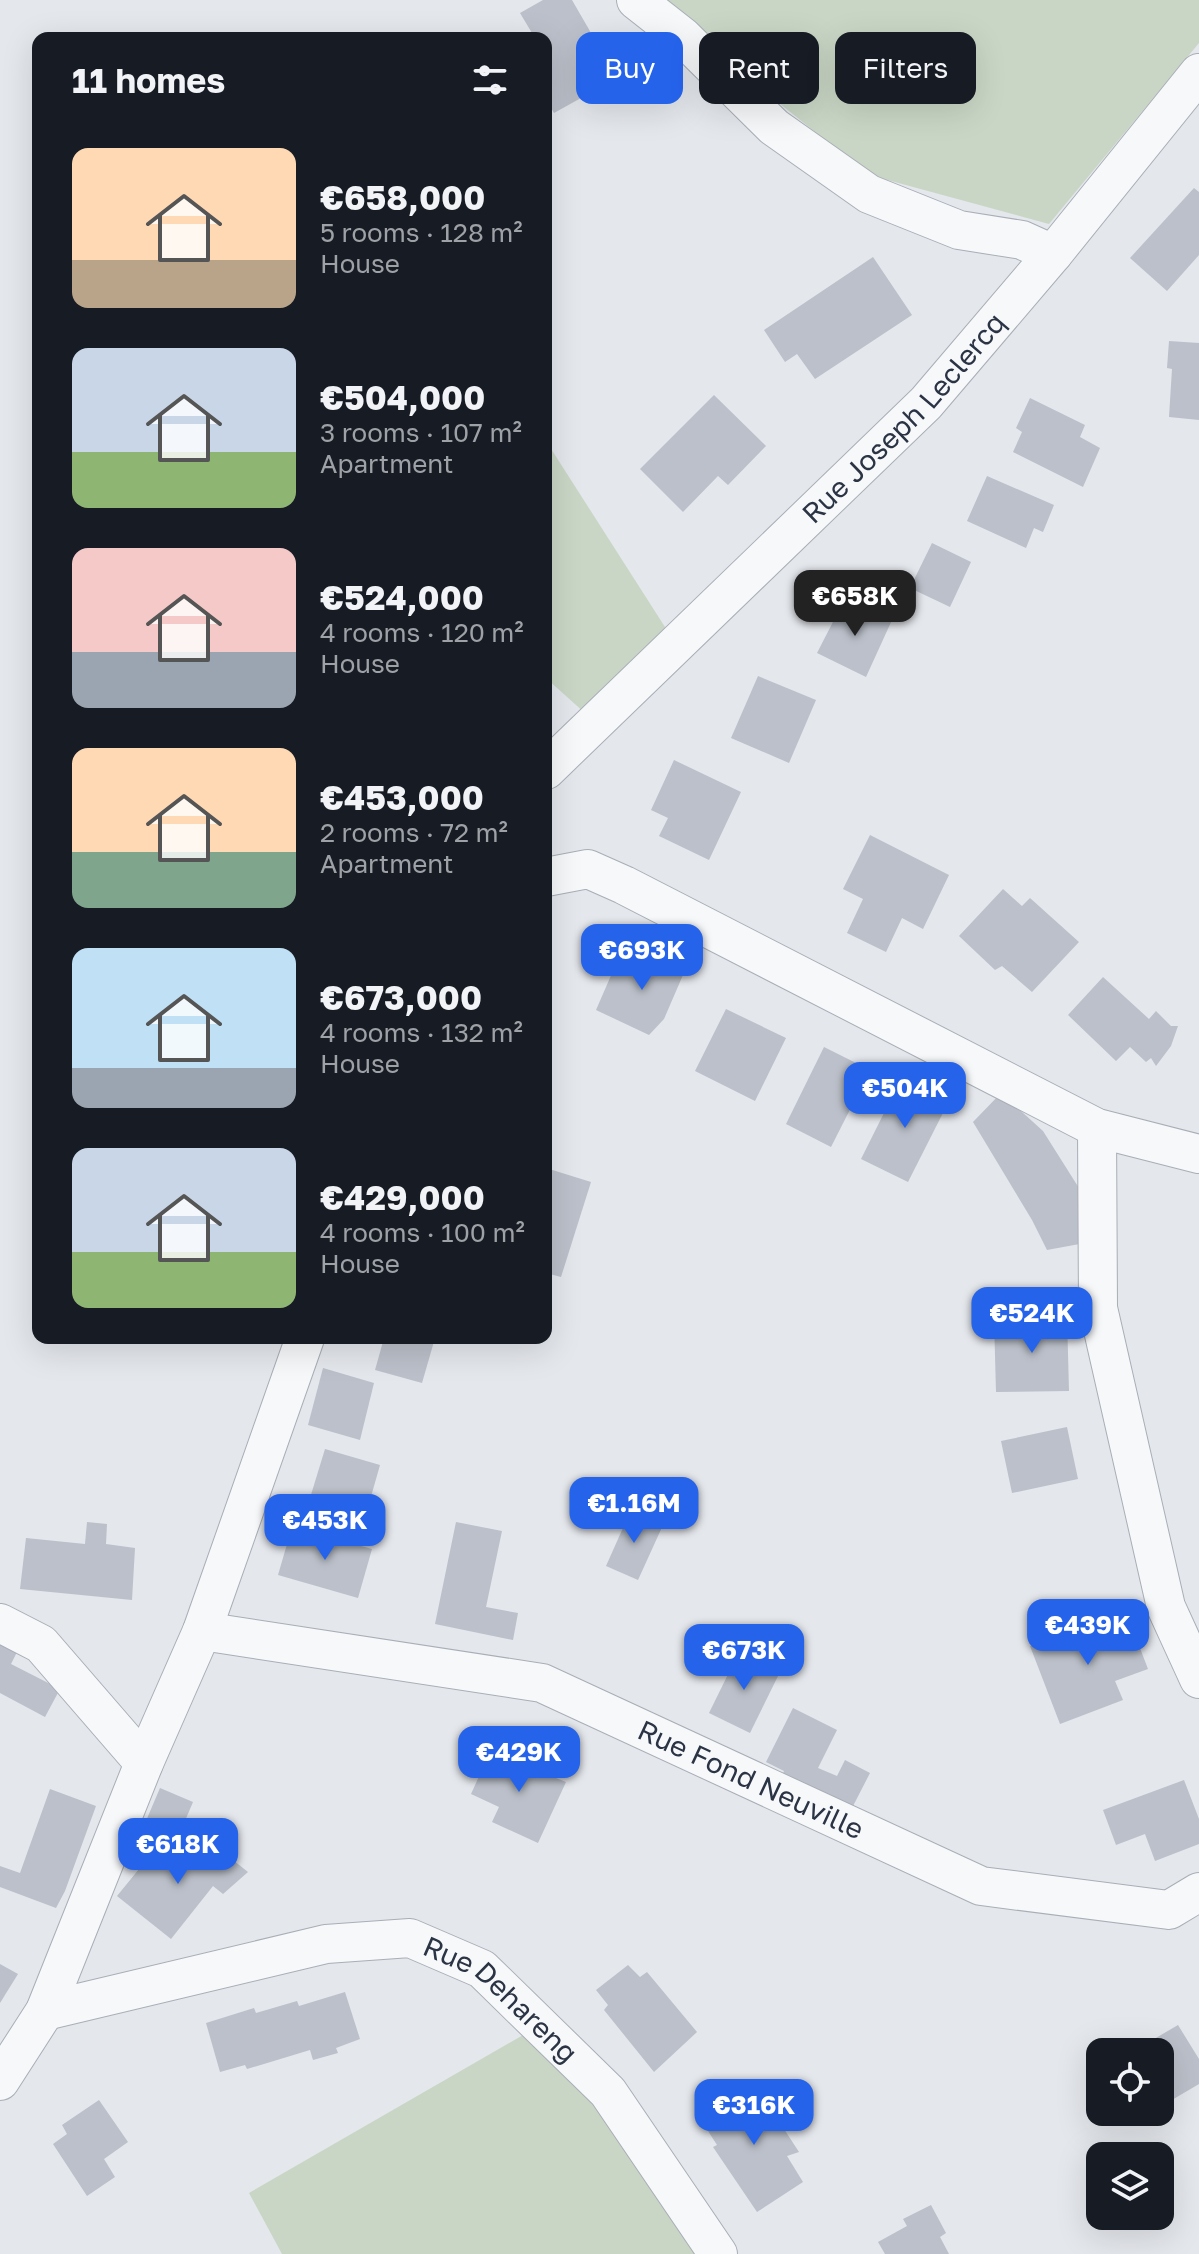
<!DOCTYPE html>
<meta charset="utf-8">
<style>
:root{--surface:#171b24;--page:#20242c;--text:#f1f3f6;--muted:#9ea1a6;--accent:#2563eb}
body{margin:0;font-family:"Golos Text",sans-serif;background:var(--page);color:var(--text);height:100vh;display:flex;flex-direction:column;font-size:30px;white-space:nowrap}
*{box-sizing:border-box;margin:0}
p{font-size:26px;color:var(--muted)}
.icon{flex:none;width:44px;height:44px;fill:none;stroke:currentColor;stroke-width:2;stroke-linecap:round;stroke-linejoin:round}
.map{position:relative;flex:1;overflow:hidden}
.panel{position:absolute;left:32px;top:32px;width:520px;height:1312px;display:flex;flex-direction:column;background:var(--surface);border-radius:16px;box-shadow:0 8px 32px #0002}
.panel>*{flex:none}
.hud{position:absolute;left:576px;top:32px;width:502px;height:72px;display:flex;gap:16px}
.buttons{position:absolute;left:1086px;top:2038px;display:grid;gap:16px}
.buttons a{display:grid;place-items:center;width:88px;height:88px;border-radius:16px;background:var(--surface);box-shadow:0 8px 32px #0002;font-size:40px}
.price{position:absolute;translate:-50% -68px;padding:0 18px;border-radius:16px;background:var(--accent);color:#fff;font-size:26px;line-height:52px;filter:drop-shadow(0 2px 4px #0008)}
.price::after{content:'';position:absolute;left:50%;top:48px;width:24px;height:18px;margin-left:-12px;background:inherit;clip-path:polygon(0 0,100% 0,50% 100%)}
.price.on{background:#222;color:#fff}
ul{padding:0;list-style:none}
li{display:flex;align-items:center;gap:24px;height:200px;padding:0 40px}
li span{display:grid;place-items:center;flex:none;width:224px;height:160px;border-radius:16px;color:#555}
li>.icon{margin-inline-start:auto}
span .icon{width:96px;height:96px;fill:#fffc;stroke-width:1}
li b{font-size:34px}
h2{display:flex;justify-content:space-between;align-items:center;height:96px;padding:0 40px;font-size:34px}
.chip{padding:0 28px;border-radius:16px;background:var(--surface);box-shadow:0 8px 32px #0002;font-size:28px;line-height:72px}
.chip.on{background:var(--accent);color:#fff}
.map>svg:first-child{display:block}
</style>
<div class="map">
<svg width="1199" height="2254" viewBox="0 0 1199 2254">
<rect width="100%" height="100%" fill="#e4e7ec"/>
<g fill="#c9d6c5">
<path d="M 650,0 L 1199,0 L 1199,43 L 1049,224 L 869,175 Z"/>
<path d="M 546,441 L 672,638 L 586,714 L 546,678 Z"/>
<path d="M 537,2027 L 704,2254 L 282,2254 L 249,2193 Z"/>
</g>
<g fill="#bbc0ca">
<path d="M 543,0 L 572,0 L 617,78 L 554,113 L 546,99 L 546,38 L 535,38 L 520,13 Z"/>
<path d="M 1194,188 L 1199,192 L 1199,255 L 1167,291 L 1130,258 Z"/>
<path d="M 873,257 L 912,315 L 815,379 L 797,354 L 785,362 L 764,330 Z"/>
<path d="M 1169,341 L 1199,343 L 1199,420 L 1169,417 L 1172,369 L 1167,368 Z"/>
<path d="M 714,395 L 766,446 L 728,485 L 718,476 L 683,512 L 640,469 Z"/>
<path d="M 1030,398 L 1085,425 L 1080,437 L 1100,448 L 1083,487 L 1013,452 L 1022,432 L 1016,428 Z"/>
<path d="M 987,476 L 1054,505 L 1043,532 L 1034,528 L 1026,548 L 967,521 Z"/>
<path d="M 932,543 L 971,562 L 950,607 L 910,588 Z"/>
<path d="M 849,600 L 892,620 L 866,677 L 817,653 L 835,618 L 840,619 Z"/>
<path d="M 758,676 L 816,700 L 789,763 L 731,738 Z"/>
<path d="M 674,760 L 741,792 L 709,860 L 659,836 L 668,818 L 651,810 Z"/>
<path d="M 870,835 L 949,875 L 923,929 L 902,918 L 886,952 L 847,933 L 863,899 L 843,889 Z"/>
<path d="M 1003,889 L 1022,906 L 1030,898 L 1079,942 L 1032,992 L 1002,966 L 995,970 L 959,936 Z"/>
<path d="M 644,949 L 686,968 L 664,1019 L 649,1035 L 596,1010 L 616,964 L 634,970 Z"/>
<path d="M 1103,977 L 1149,1019 L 1156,1011 L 1171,1026 L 1178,1026 L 1171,1046 L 1156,1066 L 1151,1058 L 1146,1062 L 1130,1047 L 1116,1061 L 1068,1015 Z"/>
<path d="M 726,1009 L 786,1038 L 755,1101 L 695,1071 Z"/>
<path d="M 824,1047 L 870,1070 L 831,1147 L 786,1124 Z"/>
<path d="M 902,1077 L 949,1101 L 908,1182 L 861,1159 Z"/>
<path d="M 1001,1093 L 1043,1131 L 1084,1196 L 1085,1243 L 1047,1250 L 1032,1220 L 973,1122 Z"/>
<path d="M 546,1168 L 591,1182 L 561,1277 L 546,1273 Z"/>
<path d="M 1067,1317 L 1069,1391 L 996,1392 L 994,1319 Z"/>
<path d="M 384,1338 L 435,1338 L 422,1383 L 375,1370 Z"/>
<path d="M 323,1368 L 374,1383 L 360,1440 L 308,1425 Z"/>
<path d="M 1067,1427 L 1078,1479 L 1012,1493 L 1001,1441 Z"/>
<path d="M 325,1449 L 380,1465 L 366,1514 L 310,1498 Z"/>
<path d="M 631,1510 L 663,1525 L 638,1580 L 606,1566 Z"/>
<path d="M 87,1522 L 107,1524 L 106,1544 L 135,1548 L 132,1600 L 20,1589 L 26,1538 L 85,1544 Z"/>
<path d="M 456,1522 L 502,1531 L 486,1607 L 518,1613 L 513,1640 L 435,1624 Z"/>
<path d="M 292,1527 L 372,1549 L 358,1598 L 278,1575 Z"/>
<path d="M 1128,1617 L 1148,1669 L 1115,1681 L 1123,1700 L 1060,1724 L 1030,1646 L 1088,1624 L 1091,1631 Z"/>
<path d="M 0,1643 L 17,1652 L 11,1664 L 60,1689 L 45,1717 L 0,1693 Z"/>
<path d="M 739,1652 L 780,1672 L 750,1733 L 709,1713 Z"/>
<path d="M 793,1708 L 837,1730 L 818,1768 L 837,1776 L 845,1760 L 870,1773 L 852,1808 L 780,1781 L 784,1771 L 766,1762 Z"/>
<path d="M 491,1750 L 519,1762 L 522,1756 L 554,1770 L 551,1776 L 566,1782 L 538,1843 L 492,1822 L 499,1807 L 471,1794 Z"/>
<path d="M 1184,1780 L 1199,1819 L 1199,1844 L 1155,1861 L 1145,1834 L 1116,1845 L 1103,1810 Z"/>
<path d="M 160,1788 L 193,1802 L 173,1849 L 140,1835 Z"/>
<path d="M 50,1789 L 96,1806 L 65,1891 L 56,1908 L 0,1887 L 0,1866 L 20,1873 Z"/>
<path d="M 209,1841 L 248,1872 L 223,1894 L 213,1886 L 171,1939 L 117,1896 L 157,1847 L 184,1869 Z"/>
<path d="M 0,1964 L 18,1974 L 0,2003 Z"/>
<path d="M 628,1965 L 640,1977 L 647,1972 L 697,2032 L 654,2072 L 604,2010 L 608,2005 L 596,1990 Z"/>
<path d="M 345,1992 L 360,2039 L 336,2048 L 338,2053 L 313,2060 L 310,2050 L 247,2069 L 245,2065 L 220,2072 L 206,2023 L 254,2008 L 256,2013 L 297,2001 L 299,2006 Z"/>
<path d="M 1178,2025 L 1199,2059 L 1199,2084 L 1160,2107 L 1160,2052 L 1138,2052 L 1151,2045 L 1149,2042 Z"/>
<path d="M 754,2083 L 799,2152 L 787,2156 L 803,2182 L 757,2212 L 713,2147 L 717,2145 L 701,2120 Z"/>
<path d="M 99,2100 L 128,2142 L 104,2159 L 115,2177 L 87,2196 L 53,2144 L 67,2134 L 62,2125 Z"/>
<path d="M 1122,2112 L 1152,2112 L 1130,2125 Z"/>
<path d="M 931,2205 L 946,2233 L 940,2237 L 949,2254 L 885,2254 L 878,2242 L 907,2226 L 903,2219 Z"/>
</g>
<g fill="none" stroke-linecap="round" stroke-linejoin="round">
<defs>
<g id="minor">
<path d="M 636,0 L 683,37 L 774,127 L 869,194 L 959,230 L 1022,240 L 1053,254"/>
<path id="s1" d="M 546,770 L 926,403 L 1053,254 L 1199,73"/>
<path d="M 546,877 L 588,869 L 624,885 L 1097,1128 L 1199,1154"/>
<path d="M 1097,1128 L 1098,1308 L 1166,1607 L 1199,1679"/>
<path d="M 0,1623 L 41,1644 L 144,1763"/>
<path id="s2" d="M 202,1631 L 542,1683 L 981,1886 L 1169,1910 L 1199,1892"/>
<path id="s3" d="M 45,2011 L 326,1944 L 410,1938 L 482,1969 L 608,2092 L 718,2254"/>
<path d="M 0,2081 L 45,2011 L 144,1763 L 202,1631 L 305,1338"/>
</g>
</defs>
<use href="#minor" stroke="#a9aeb7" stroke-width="40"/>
<use href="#minor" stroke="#f7f8fa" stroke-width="38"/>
</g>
<g text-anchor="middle" stroke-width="6" stroke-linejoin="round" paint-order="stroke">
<g font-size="28" fill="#2b3445" stroke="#f4f6f9">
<text dy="10" stroke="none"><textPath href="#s1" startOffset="502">Rue Joseph Leclercq</textPath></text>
<text dy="10" stroke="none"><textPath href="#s2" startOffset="574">Rue Fond Neuville</textPath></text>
<text dy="10" stroke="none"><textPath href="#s3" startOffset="484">Rue Dehareng</textPath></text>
</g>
</g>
</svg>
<div class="buttons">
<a><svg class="icon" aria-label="locate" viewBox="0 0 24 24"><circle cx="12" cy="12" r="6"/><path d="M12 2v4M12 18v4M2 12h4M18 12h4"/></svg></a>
<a><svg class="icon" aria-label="layers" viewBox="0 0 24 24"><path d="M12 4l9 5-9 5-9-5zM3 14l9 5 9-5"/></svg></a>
</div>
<b class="price on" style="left:855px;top:638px">€658K</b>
<b class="price" style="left:642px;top:992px">€693K</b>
<b class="price" style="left:905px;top:1130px">€504K</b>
<b class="price" style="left:1032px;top:1355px">€524K</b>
<b class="price" style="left:634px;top:1545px">€1.16M</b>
<b class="price" style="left:325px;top:1562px">€453K</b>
<b class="price" style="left:1088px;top:1667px">€439K</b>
<b class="price" style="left:744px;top:1692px">€673K</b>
<b class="price" style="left:519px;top:1794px">€429K</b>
<b class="price" style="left:178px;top:1886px">€618K</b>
<b class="price" style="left:754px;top:2147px">€316K</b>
<div class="hud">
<a class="chip on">Buy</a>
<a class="chip">Rent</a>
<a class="chip">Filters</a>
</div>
<section class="panel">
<h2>11 homes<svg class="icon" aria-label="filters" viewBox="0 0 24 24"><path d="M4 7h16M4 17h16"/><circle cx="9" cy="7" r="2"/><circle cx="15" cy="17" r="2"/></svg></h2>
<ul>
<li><span style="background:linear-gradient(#ffd9b3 70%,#b9a48a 0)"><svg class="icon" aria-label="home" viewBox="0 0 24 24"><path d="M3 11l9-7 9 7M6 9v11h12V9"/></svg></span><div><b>€658,000</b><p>5 rooms · 128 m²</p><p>House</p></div></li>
<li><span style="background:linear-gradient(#c9d6e8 65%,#8fb573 0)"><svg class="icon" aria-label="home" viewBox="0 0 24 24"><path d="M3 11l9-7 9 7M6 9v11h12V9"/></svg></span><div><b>€504,000</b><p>3 rooms · 107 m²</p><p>Apartment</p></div></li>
<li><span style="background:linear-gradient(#f6c9c9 65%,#9aa5b1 0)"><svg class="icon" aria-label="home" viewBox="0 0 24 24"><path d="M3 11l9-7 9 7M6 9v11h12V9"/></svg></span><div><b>€524,000</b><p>4 rooms · 120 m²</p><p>House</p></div></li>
<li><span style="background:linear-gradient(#ffd9b3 65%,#7fa58c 0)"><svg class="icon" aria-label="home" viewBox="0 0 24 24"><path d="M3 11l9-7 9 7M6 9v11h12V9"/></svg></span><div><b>€453,000</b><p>2 rooms · 72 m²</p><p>Apartment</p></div></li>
<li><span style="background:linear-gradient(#bfe0f5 75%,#9aa5b1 0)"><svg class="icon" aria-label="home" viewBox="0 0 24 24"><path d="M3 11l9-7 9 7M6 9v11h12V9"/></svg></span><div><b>€673,000</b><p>4 rooms · 132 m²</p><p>House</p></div></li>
<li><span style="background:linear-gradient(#c9d6e8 65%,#8fb573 0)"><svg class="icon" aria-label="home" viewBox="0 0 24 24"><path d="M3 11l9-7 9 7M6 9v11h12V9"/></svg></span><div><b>€429,000</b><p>4 rooms · 100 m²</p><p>House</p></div></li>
</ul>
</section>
</div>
